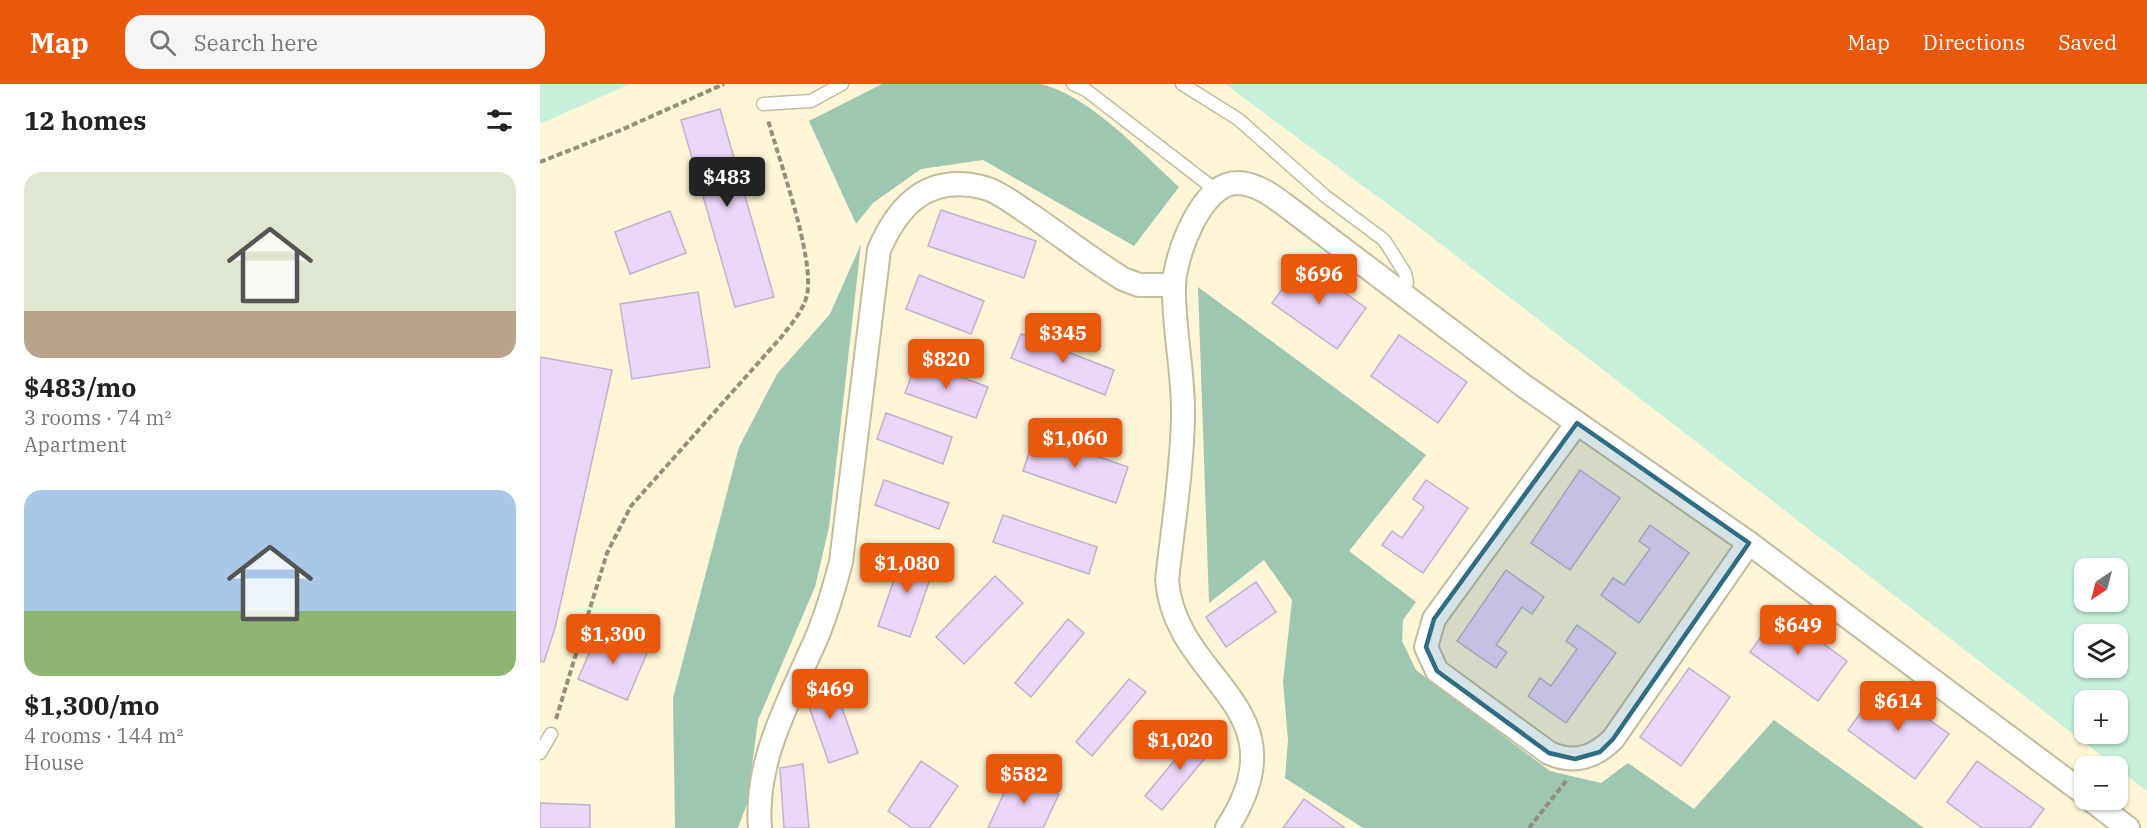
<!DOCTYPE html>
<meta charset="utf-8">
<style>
:root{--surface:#fff;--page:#f6f6f6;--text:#222;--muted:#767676;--accent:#ea580c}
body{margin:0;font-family:"IBM Plex Serif",serif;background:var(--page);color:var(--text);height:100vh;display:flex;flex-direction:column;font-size:22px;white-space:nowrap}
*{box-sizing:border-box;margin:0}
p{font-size:20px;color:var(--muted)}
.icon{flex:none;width:33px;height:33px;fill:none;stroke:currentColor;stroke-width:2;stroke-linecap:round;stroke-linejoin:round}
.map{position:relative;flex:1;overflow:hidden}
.panel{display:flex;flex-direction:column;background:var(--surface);width:540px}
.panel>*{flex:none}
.needle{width:39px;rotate:216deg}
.tools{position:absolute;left:1534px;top:474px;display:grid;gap:12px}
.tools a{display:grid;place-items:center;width:54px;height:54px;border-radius:12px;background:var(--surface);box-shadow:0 2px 4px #0004;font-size:30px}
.price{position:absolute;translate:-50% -51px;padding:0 14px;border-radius:6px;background:var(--accent);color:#fff;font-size:20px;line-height:39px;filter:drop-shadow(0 2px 3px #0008)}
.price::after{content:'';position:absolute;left:50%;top:36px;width:18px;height:14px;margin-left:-9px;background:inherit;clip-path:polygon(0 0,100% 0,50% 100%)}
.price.on{background:#222;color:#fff}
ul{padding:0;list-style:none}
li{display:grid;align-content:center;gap:12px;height:318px;padding:0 24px}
li span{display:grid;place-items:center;height:186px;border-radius:18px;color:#555}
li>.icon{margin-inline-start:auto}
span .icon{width:108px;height:108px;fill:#fffc;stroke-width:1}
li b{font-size:26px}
h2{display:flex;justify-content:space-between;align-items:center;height:72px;padding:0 24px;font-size:26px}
header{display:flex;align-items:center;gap:36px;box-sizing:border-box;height:84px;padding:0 30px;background:var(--accent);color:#fff}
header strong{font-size:28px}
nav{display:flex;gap:33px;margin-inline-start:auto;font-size:21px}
.search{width:420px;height:54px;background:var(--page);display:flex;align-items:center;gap:15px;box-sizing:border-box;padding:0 21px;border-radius:18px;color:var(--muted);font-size:22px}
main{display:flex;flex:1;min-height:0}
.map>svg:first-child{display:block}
</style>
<header>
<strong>Map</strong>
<div class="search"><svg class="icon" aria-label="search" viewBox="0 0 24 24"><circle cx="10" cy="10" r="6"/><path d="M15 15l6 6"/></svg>Search here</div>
<nav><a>Map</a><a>Directions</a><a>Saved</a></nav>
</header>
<main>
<section class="panel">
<h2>12 homes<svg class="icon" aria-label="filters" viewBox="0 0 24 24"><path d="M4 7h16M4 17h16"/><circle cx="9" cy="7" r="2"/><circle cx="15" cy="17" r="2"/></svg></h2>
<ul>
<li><span style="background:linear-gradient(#dfe7d0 75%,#b9a48a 0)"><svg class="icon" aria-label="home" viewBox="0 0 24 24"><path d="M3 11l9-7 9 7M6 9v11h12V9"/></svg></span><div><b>$483/mo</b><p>3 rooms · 74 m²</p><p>Apartment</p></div></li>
<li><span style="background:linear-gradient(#a9c7e8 65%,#8fb573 0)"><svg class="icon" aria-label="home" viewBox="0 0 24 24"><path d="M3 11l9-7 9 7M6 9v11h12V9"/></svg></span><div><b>$1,300/mo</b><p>4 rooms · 144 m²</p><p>House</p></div></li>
</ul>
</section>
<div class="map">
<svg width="1607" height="744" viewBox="0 0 1607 744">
<rect width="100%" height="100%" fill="#fef6d7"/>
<g fill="#c6f0da" fill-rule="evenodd">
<path d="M 0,0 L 90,0 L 0,40 Z"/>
<path d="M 685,0 L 1607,0 L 1607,707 L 880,144 ZM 1545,484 L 1578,484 L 1578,518 L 1545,518 ZM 1545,550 L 1578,550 L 1578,584 L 1545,584 ZM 1545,616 L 1578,616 L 1578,650 L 1545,650 Z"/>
</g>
<g fill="#9ec7b2">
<path d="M 342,0 L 501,0 C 550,12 602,69 639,103 L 594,162 L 443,76 L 381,85 L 333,119 L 316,140 L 269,37 Z"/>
<path d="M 321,160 L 289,443 L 275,503 L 218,636 L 207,720 L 198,744 L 135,744 L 133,614 L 199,363 L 237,290 L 290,230 Z"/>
<path d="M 658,203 L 886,371 L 809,467 L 876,518 L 863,536 L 862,557 L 876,586 L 1010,687 L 1061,699 L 1088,679 L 1154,725 L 1234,636 L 1384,744 L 823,744 L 745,694 L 748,656 L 743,598 L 752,516 L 724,476 L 669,519 Z"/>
</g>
<g fill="#ebd6fa" stroke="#c1b1cc" stroke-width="1.5">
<path d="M 180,25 L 234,213 L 195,223 L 141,36 Z"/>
<path d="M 401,126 L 496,157 L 484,194 L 388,162 Z"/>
<path d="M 130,127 L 146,169 L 90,190 L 75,148 Z"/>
<path d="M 762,178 L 826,224 L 797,265 L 732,219 Z"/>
<path d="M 379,191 L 444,217 L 431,250 L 366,225 Z"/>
<path d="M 158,208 L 170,283 L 92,295 L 80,220 Z"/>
<path d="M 481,250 L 574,286 L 565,311 L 471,274 Z"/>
<path d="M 859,251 L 927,298 L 898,339 L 831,292 Z"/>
<path d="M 0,273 L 72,286 L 15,544 L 4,578 L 0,577 Z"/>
<path d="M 377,277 L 448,303 L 436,334 L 365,309 Z"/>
<path d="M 346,329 L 412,353 L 403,380 L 337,355 Z"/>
<path d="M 495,351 L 588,383 L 576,419 L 483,387 Z"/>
<path d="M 1040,386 L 1080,414 L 1030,486 L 991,459 Z"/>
<path d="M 344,396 L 409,419 L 399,445 L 335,421 Z"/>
<path d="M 886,396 L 928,424 L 883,489 L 842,461 L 852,447 L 862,454 L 884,423 L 873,415 Z"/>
<path d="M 463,431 L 557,463 L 549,490 L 453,458 Z"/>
<path d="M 1110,441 L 1149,469 L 1099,539 L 1061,511 L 1073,494 L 1084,501 L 1110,465 L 1099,457 Z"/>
<path d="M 364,467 L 396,478 L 370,553 L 338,542 Z"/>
<path d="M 966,486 L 1004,513 L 992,530 L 982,523 L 956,561 L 967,568 L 956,584 L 917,557 Z"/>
<path d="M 455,492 L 483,519 L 424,580 L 396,553 Z"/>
<path d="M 716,498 L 736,528 L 686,563 L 666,533 Z"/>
<path d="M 1239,528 L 1307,577 L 1278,617 L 1210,568 Z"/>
<path d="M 528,535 L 544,549 L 491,613 L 475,599 Z"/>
<path d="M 1037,541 L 1076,569 L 1026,639 L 988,612 L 1000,594 L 1011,602 L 1037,565 L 1026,557 Z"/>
<path d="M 59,546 L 108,567 L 87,616 L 38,595 Z"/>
<path d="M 1149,584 L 1190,613 L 1141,682 L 1100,653 Z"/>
<path d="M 291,593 L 318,669 L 289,679 L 262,603 Z"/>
<path d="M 589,595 L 606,608 L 552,672 L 536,658 Z"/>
<path d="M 1341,601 L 1409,650 L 1375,695 L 1308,646 Z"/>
<path d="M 658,648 L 675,662 L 622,726 L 605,712 Z"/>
<path d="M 381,677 L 418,702 L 389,744 L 372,744 L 348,727 Z"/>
<path d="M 1437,677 L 1504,725 L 1490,744 L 1442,744 L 1407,718 Z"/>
<path d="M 263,680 L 269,744 L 244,744 L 240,684 Z"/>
<path d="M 473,689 L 519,710 L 503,744 L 448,744 Z"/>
<path d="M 764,715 L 805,744 L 743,744 Z"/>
<path d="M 0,719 L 50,721 L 50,744 L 0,744 Z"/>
</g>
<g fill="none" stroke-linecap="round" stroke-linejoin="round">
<defs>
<g id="service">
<path d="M 533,0 L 546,6 L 677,107"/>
<path d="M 642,0 L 698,35 L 785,112 L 844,156 L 865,189 L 867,198 L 862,209"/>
<path d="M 223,20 L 271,17 L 302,0"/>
<path d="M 0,669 L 11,650"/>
</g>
<g id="minor">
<path d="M 1037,339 L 894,535 L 886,563 L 897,587 L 1009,669 C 1034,680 1054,674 1073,655 L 1209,459"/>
<path d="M 1551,716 L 1588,744"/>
<path d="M 220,744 C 214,674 253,610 279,548 C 288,525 295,501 301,478 L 339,166 C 359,119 390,89 445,104 C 459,108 473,119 485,127 C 518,149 549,174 583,195 L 599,201 L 634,201"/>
<path d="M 687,744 C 766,622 635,599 627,496 C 633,442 642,387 643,333 C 644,288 633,245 634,201 C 635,172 661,99 697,99 C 718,99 737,115 753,127 L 984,302 L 1209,459 L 1545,710"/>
</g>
</defs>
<use href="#service" stroke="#c4bc9e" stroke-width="15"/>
<use href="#minor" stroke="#c4bc9e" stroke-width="26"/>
<g stroke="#948e7a" stroke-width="4" stroke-dasharray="6 3" stroke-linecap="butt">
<path d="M 0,78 L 81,46 L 184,0"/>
<path d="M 16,635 L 67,469 L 91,422 L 243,251 C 252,239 263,227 267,211 C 275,174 239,76 228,36"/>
<path d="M 989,744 L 1026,697"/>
</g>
<use href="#service" stroke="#fff" stroke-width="12"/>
<use href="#minor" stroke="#fff" stroke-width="22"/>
</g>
<path fill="#2e6d82" fill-opacity="0.2" stroke="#2e6d82" stroke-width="4.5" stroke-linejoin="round" d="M 1037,339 L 1209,459 L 1073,655 L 1060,668 L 1035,675 L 1009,669 L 897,587 L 886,563 L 894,535 Z"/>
</svg>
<div class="tools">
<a><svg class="needle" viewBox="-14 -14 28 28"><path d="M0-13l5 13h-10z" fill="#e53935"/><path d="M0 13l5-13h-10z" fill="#767676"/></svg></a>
<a><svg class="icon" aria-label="layers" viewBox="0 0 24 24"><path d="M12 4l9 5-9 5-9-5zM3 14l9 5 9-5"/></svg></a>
<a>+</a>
<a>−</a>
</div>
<b class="price on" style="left:187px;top:124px">$483</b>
<b class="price" style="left:779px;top:221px">$696</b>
<b class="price" style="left:523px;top:280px">$345</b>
<b class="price" style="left:406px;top:306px">$820</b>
<b class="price" style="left:535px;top:385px">$1,060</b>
<b class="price" style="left:367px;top:510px">$1,080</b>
<b class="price" style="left:1258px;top:572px">$649</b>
<b class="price" style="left:73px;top:581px">$1,300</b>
<b class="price" style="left:290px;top:636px">$469</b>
<b class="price" style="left:1358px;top:648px">$614</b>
<b class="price" style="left:640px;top:687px">$1,020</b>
<b class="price" style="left:484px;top:721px">$582</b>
</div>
</main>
